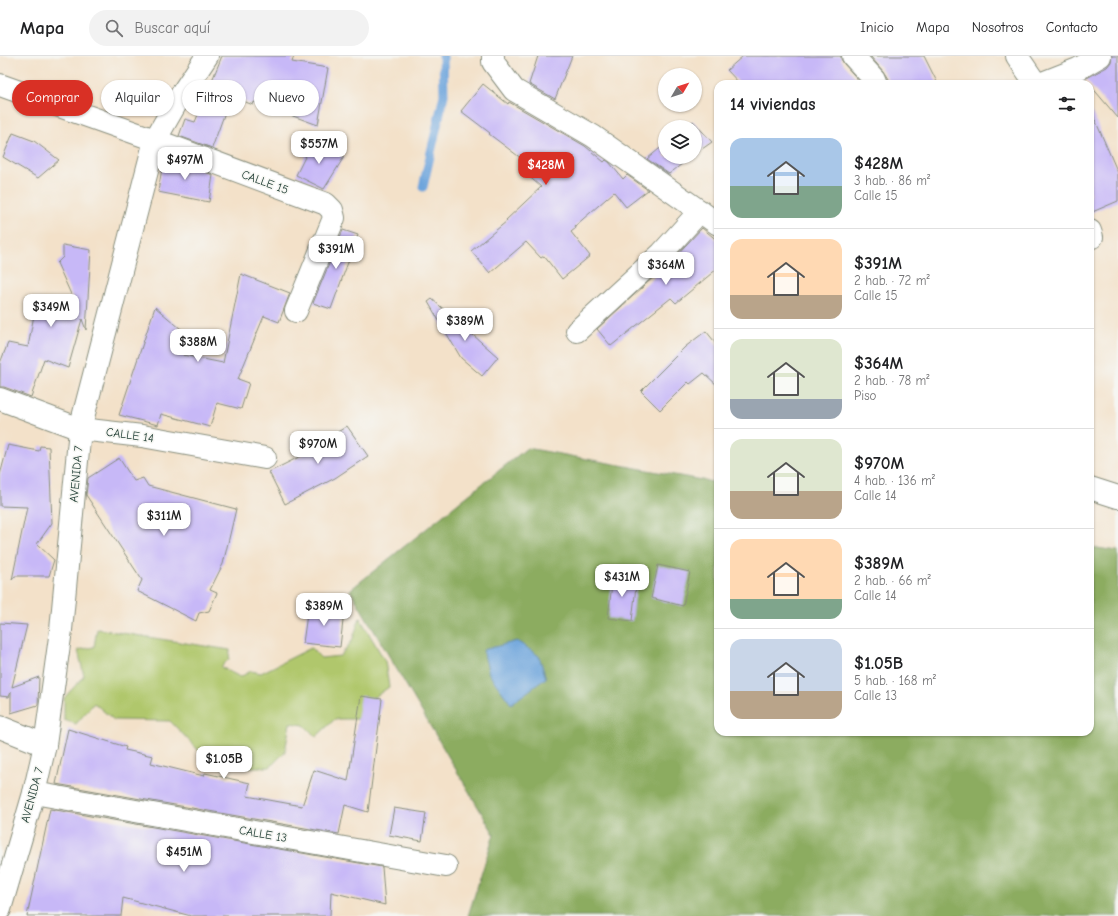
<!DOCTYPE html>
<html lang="es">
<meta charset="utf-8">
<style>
:root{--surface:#fff;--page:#f2f2f2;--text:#202124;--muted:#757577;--line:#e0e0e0;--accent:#d93025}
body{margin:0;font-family:"Comic Neue",sans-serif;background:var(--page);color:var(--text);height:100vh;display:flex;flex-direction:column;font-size:15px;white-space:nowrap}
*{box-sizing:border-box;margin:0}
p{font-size:13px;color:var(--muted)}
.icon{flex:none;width:22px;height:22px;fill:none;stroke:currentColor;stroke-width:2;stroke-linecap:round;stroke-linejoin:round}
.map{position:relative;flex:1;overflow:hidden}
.sheet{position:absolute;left:714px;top:24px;width:380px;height:656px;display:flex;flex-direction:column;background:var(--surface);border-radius:12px;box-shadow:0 1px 3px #0004}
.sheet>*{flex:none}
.guide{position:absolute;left:12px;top:24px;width:380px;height:36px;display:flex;gap:8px}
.needle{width:26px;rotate:51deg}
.fabs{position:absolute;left:658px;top:12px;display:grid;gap:8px}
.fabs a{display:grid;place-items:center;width:44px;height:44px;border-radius:50%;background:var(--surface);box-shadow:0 1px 3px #0004;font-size:20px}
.price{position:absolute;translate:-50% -34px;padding:0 9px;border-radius:8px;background:#fff;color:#222;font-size:13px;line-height:26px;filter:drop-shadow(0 1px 2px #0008)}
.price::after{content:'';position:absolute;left:50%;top:24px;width:12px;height:9px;margin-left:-6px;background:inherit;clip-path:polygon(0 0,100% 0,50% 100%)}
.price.current{background:var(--accent);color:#fff}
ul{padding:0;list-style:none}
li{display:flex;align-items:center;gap:12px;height:100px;padding:0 16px}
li+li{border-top:1px solid var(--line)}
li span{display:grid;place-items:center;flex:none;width:112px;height:80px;border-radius:12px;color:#555}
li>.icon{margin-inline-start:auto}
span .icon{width:48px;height:48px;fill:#fffc;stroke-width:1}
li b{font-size:17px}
h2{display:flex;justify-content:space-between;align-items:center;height:48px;padding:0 16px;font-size:17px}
.tag{padding:0 14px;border-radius:18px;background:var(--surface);box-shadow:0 1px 3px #0004;font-size:14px;line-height:36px}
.tag.current{background:var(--accent);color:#fff}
header{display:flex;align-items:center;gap:24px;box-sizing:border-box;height:56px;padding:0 20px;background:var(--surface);border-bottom:1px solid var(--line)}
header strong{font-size:19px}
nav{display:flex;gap:22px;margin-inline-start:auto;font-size:14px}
.search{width:280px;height:36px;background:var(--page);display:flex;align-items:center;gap:10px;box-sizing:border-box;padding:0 14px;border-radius:22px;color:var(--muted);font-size:15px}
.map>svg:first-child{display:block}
</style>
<header>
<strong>Mapa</strong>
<div class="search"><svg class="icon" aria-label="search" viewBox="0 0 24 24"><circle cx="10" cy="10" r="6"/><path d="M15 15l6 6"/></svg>Buscar aquí</div>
<nav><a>Inicio</a><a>Mapa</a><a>Nosotros</a><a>Contacto</a></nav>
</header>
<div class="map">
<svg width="1118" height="860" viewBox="0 0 1118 860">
<rect width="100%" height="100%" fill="#f6f6f2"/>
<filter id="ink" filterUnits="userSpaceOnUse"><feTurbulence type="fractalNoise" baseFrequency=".025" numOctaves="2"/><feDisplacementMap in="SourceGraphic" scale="8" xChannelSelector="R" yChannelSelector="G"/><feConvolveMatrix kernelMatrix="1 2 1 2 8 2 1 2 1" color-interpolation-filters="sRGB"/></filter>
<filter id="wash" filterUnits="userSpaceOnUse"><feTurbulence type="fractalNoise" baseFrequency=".012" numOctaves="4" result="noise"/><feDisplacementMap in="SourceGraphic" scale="16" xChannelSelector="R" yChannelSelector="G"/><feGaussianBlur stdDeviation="0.9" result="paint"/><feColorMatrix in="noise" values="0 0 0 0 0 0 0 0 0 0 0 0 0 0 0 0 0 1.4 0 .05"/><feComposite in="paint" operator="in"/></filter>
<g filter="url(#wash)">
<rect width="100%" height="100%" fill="#f3e1c9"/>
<path fill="#b0c76c" stroke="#688250" d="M 360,562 L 385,605 L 389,631 L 369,645 L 362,663 L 335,663 L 316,681 L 304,669 L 290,667 L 285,696 L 270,711 L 245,711 L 205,701 L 170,665 L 114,664 L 94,647 L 76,668 L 64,664 L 64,642 L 84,620 L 78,594 L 94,591 L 97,573 L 230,594 L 229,603 L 221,611 L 240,621 L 251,615 L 261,617 L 311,592 L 321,602 L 340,600 L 352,585 Z"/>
<path fill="#8cac60" stroke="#56744a" d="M 527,392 L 718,427 L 718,676 L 1090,676 L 1090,491 L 1118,495 L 1118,860 L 468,860 L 494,778 L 350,534 Z"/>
<path fill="#6ea5dc" stroke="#467188" d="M 517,585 L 539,600 L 546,622 L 511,648 L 489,618 L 483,594 Z"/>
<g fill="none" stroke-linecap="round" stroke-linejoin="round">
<path stroke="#6ea5dc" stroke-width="9" d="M 423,131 L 444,39 L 443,0"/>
</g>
<g id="blocks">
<g fill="#c7b8f7">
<path d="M 222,0 L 294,0 L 292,6 L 328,12 L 318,69 L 254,46 L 253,49 L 231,40 L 212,92 L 179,80 L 185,63 L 195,66 Z"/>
<path d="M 538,0 L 572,0 L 555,43 L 529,28 Z"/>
<path d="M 743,0 L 841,0 L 841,3 L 844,8 L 862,28 L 740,28 L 727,14 Z"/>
<path d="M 870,0 L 924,0 L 938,28 L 888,28 L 888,23 L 883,15 Z"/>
<path d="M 1112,0 L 1118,0 L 1118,62 L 1085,23 L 1107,11 L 1111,6 Z"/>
<path d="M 483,28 L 508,48 L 509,46 L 585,90 L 604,106 L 606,104 L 609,106 L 623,123 L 627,119 L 648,134 L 626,151 L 614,136 L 575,170 L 576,172 L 571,176 L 590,200 L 562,223 L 544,200 L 541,202 L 526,186 L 490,217 L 471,195 L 507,165 L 506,164 L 541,131 L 524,116 L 530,109 L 489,78 L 490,77 L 461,55 Z"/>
<path d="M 1090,52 L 1118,117 L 1118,145 L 1090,157 Z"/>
<path d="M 693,65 L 712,86 L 695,98 L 695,71 L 686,71 Z"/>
<path d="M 13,77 L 34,85 L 59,104 L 38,122 L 3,101 Z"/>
<path d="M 313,85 L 344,101 L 324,133 L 296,119 Z"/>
<path d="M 665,88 L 665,101 L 691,101 L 669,118 L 647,103 Z"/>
<path d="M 171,103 L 213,119 L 209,146 L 158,136 L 163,106 L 170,107 Z"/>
<path d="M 702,172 L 718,185 L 718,212 L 676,247 L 671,242 L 611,290 L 597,273 L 670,206 Z"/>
<path d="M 343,174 L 358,179 L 331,253 L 313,247 Z"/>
<path d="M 63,189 L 91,194 L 86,274 L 82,263 L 68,312 L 44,303 L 31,341 L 4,331 L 0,331 L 0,307 L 8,287 L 28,291 L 37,243 L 78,254 L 57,207 L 63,201 Z"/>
<path d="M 241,218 L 290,237 L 279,266 L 264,260 L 238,323 L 249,327 L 241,353 L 217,347 L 210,371 L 161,358 L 158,369 L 119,359 L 155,251 L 187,278 L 183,299 L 223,307 Z"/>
<path d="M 432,243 L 498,301 L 482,320 L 461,302 L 428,246 Z"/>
<path d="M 706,275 L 718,290 L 718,330 L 704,317 L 690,328 L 688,326 L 660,354 L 641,335 L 685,291 Z"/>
<path d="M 347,370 L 368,400 L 335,422 L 285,448 L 269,416 L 299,401 Z"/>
<path d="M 8,389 L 39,395 L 40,390 L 49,391 L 52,467 L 37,488 L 54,504 L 49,520 L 15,520 L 12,524 L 27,451 L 0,450 L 0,419 Z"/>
<path d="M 119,402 L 134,425 L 143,422 L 148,430 L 236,453 L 223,508 L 210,534 L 217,537 L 209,555 L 199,557 L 196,565 L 137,535 L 142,524 L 86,439 L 88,422 Z"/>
<path d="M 658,509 L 690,516 L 683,550 L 651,542 Z"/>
<path d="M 613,519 L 637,522 L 632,565 L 608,562 Z"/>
<path d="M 308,551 L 344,556 L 340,591 L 303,587 Z"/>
<path d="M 0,567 L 27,569 L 12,631 L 39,621 L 38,649 L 11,657 L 11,636 L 9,641 L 0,640 Z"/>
<path d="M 361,640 L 382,643 L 368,756 L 345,749 L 339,778 L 56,728 L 68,673 L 126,691 L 125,694 L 153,700 L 151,707 L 204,720 L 205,717 L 250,727 L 247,740 L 302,750 L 314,714 L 348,725 Z"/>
<path d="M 394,752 L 426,757 L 422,785 L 389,779 Z"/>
<path d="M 50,753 L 382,811 L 385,849 L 331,836 L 330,860 L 191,860 L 123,842 L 121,860 L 27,860 Z"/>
</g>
</g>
</g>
<g filter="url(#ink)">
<use href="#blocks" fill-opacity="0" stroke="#898f7e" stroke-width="1"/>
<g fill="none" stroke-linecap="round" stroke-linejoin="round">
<defs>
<g id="street">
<path d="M 493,0 L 493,6 L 514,34 L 593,80 L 718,168"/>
<path d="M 853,0 L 874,23 L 876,28"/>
<path d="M 1017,0 L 1036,28"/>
<path d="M 1040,28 L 1078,13 L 1100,0"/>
<path d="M 0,29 L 155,84 L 326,148 L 332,154 L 334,162 L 296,255"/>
<path d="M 1090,175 L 1092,181"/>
<path d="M 577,275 L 662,197 L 700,155"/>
<path d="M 0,343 L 80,373 L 142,380 L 265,402"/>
<path d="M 1090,432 L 1118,441"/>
<path d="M 0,671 L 45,689"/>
<path d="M 34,737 L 446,810"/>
<path d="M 0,853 L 34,737 L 45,689 L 61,574 L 80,373 L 155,84 L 179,42 L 207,0"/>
</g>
</defs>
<use href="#street" stroke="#898f7e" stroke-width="24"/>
<use href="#street" stroke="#fff" stroke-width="22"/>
</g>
</g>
<g text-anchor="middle" stroke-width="3" stroke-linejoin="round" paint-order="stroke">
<g font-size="12" fill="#1f3d34" stroke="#f6f6f2">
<text transform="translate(265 126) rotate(20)" y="4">CALLE 15</text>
<text transform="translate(130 379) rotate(8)" y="4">CALLE 14</text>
<text transform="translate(76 418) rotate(-85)" y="4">AVENIDA 7</text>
<text transform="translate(32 739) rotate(-75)" y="4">AVENIDA 7</text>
<text transform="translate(263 778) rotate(10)" y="4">CALLE 13</text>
</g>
</g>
</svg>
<div class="fabs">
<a><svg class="needle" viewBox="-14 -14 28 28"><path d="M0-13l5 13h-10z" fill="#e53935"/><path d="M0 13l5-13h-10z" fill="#757577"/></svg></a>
<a><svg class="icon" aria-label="layers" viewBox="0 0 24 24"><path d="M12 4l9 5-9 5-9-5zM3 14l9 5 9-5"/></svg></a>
</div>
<b class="price" style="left:319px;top:109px">$557M</b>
<b class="price" style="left:185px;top:125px">$497M</b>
<b class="price current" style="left:546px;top:130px">$428M</b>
<b class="price" style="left:336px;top:214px">$391M</b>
<b class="price" style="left:666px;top:230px">$364M</b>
<b class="price" style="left:51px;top:272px">$349M</b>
<b class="price" style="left:465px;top:286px">$389M</b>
<b class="price" style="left:198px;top:307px">$388M</b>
<b class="price" style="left:318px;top:409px">$970M</b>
<b class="price" style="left:164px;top:481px">$311M</b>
<b class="price" style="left:622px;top:542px">$431M</b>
<b class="price" style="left:324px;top:571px">$389M</b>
<b class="price" style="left:224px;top:724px">$1.05B</b>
<b class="price" style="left:184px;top:817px">$451M</b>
<div class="guide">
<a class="tag current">Comprar</a>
<a class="tag">Alquilar</a>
<a class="tag">Filtros</a>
<a class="tag">Nuevo</a>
</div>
<section class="sheet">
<h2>14 viviendas<svg class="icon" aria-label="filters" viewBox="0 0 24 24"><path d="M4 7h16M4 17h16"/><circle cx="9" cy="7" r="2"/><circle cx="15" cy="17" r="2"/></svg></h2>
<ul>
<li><span style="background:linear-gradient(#a9c7e8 60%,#7fa58c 0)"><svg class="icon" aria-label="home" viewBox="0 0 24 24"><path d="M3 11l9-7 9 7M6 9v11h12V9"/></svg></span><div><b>$428M</b><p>3 hab. · 86 m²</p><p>Calle 15</p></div></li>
<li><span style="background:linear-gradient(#ffd9b3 70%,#b9a48a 0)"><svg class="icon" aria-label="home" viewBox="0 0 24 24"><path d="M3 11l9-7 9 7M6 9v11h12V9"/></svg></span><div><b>$391M</b><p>2 hab. · 72 m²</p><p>Calle 15</p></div></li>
<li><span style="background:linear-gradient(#dfe7d0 75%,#9aa5b1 0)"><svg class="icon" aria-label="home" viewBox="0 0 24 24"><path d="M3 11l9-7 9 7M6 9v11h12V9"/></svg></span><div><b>$364M</b><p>2 hab. · 78 m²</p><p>Piso</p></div></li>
<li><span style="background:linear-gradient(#dfe7d0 65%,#b9a48a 0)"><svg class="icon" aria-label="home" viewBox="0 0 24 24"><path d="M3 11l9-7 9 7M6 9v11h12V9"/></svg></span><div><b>$970M</b><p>4 hab. · 136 m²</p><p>Calle 14</p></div></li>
<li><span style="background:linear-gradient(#ffd9b3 75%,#7fa58c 0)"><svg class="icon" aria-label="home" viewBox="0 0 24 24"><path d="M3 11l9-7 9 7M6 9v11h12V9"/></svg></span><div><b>$389M</b><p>2 hab. · 66 m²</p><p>Calle 14</p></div></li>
<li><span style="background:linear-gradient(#c9d6e8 65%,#b9a48a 0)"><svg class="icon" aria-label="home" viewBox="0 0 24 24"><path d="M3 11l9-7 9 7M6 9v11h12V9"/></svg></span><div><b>$1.05B</b><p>5 hab. · 168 m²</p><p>Calle 13</p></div></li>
</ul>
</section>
</div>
